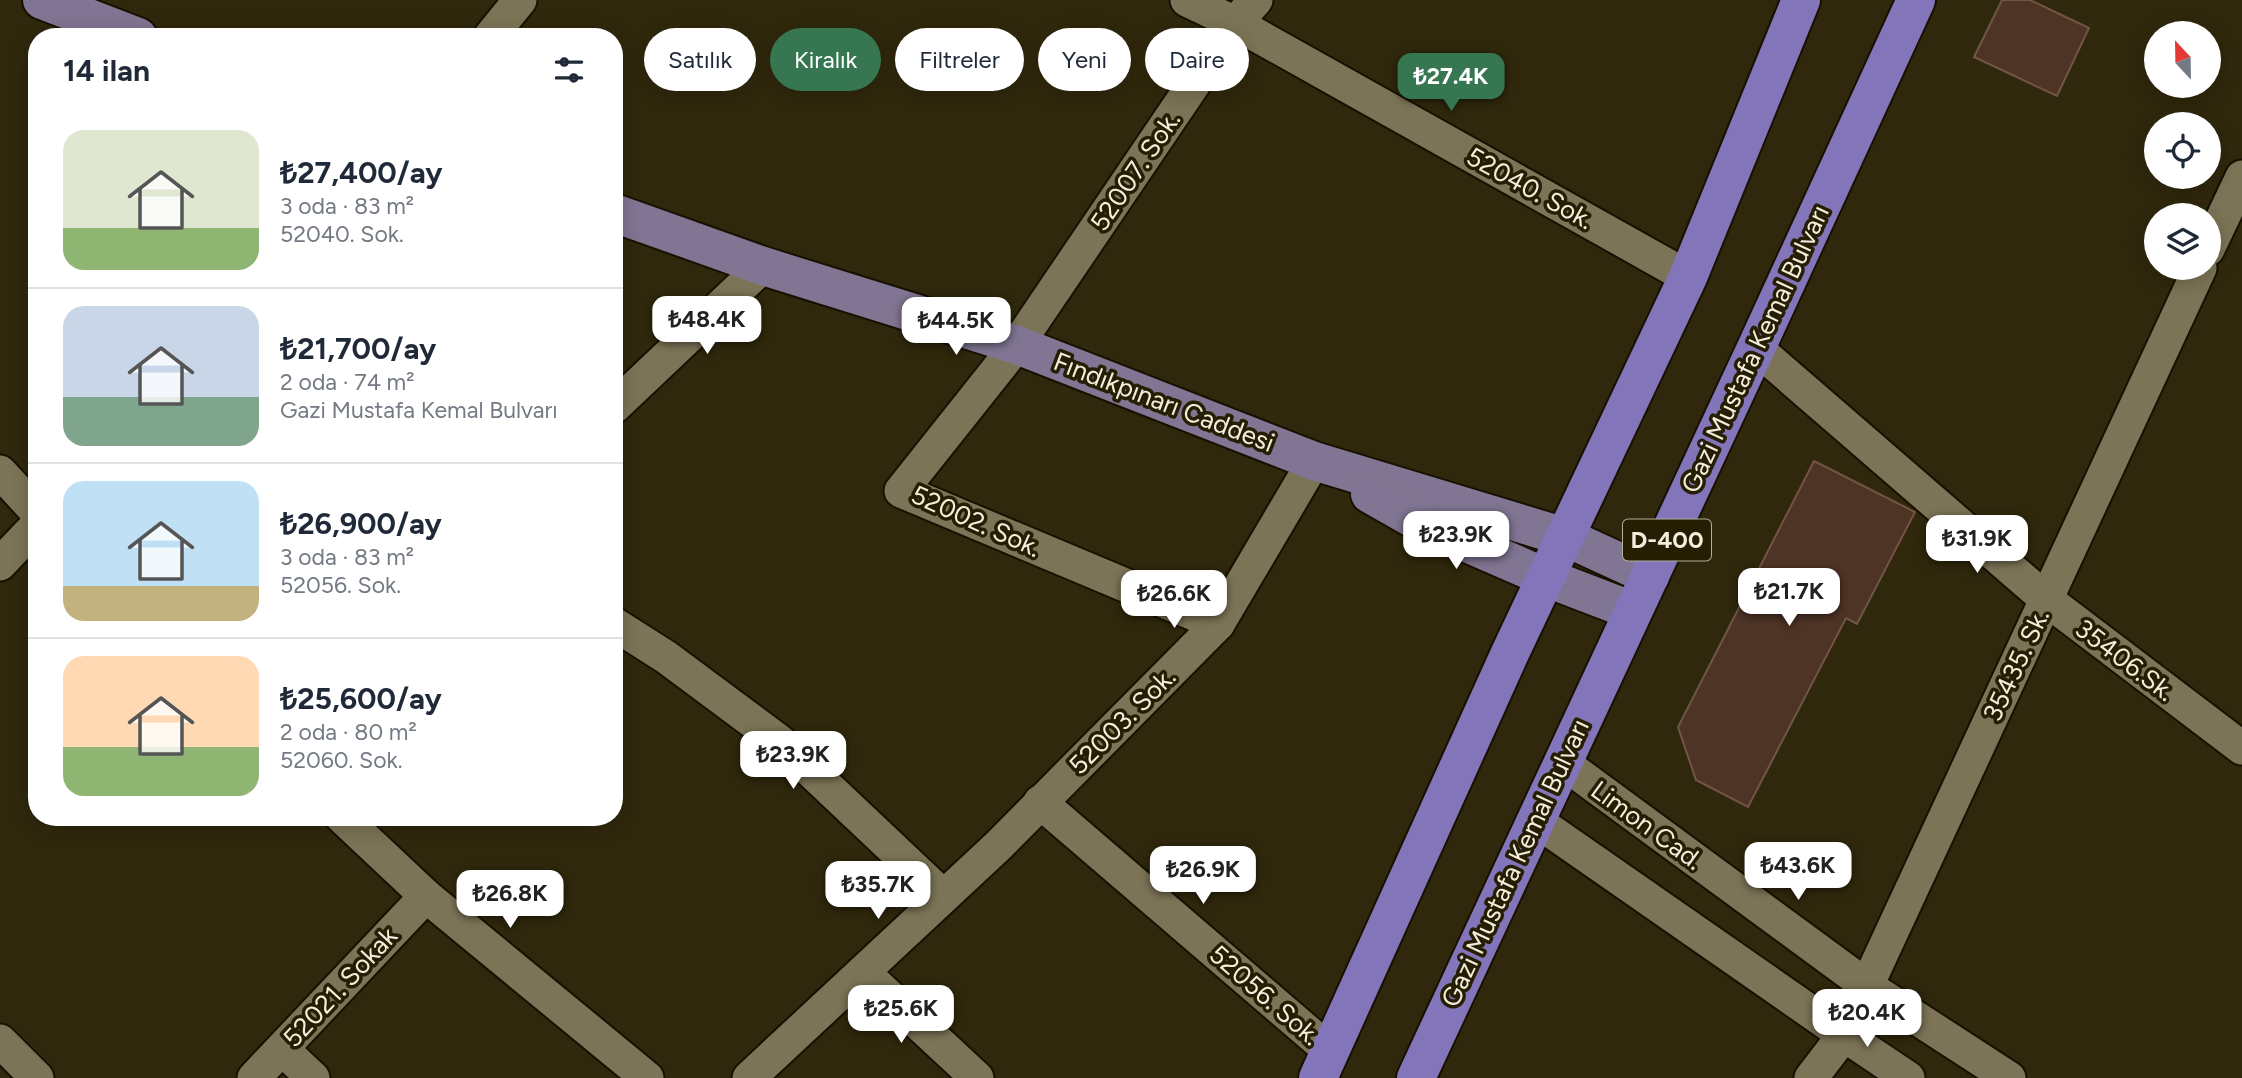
<!DOCTYPE html>
<html lang="tr">
<meta charset="utf-8">
<style>
:root{--surface:#fff;--page:#f2f2f3;--text:#1f2937;--muted:#747a83;--line:#e0e1e3;--accent:#367752}
body{margin:0;font-family:Figtree,sans-serif;background:var(--page);color:var(--text);height:100vh;display:flex;flex-direction:column;font-size:26px;white-space:nowrap}
*{box-sizing:border-box;margin:0}
p{font-size:23px;color:var(--muted)}
.icon{flex:none;width:38px;height:38px;fill:none;stroke:currentColor;stroke-width:2;stroke-linecap:round;stroke-linejoin:round}
.map{position:relative;flex:1;overflow:hidden}
.drawer{position:absolute;left:28px;top:28px;width:595px;height:798px;display:flex;flex-direction:column;background:var(--surface);border-radius:28px;box-shadow:0 4px 18px #0003}
.drawer>*{flex:none}
.guide{position:absolute;left:644px;top:28px;width:665px;height:63px;display:flex;gap:14px}
.needle{width:46px;rotate:338deg}
.fabs{position:absolute;left:2144px;top:21px;display:grid;gap:14px}
.fabs a{display:grid;place-items:center;width:77px;height:77px;border-radius:50%;background:var(--surface);box-shadow:0 4px 18px #0003;font-size:35px}
.price{position:absolute;translate:-50% -60px;padding:0 16px;border-radius:14px;background:#fff;color:#222;font-size:23px;line-height:46px;filter:drop-shadow(0 2px 4px #0008)}
.price::after{content:'';position:absolute;left:50%;top:42px;width:21px;height:16px;margin-left:-10px;background:inherit;clip-path:polygon(0 0,100% 0,50% 100%)}
.price.selected{background:var(--accent);color:#fff}
ul{padding:0;list-style:none}
li{display:flex;align-items:center;gap:21px;height:175px;padding:0 35px}
li+li{border-top:2px solid var(--line)}
li span{display:grid;place-items:center;flex:none;width:196px;height:140px;border-radius:21px;color:#555}
li>.icon{margin-inline-start:auto}
span .icon{width:84px;height:84px;fill:#fffc;stroke-width:1}
li b{font-size:30px}
h2{display:flex;justify-content:space-between;align-items:center;height:84px;padding:0 35px;font-size:30px}
.chip{padding:0 24px;border-radius:32px;background:var(--surface);box-shadow:0 4px 18px #0003;font-size:24px;line-height:63px}
.chip.selected{background:var(--accent);color:#fff}
.map>svg:first-child{display:block}
</style>
<div class="map">
<svg width="2242" height="1078" viewBox="0 0 2242 1078">
<rect width="100%" height="100%" fill="#30280c"/>
<g fill="#4e3425" stroke="#725546" stroke-width="2">
<path d="M 2002,0 L 2030,0 L 2089,28 L 2057,96 L 1974,57 Z"/>
<path d="M 1814,461 L 1915,512 L 1857,624 L 1846,618 L 1748,807 L 1696,780 L 1678,727 Z"/>
</g>
<g fill="none" stroke-linecap="round" stroke-linejoin="round">
<defs>
<g id="minor">
<path d="M 1187,0 L 1235,23 L 1688,277"/>
<path d="M 490,37 L 520,0"/>
<path d="M 2208,249 L 2242,177"/>
<path d="M 1756,348 L 2047,600 L 2242,748"/>
<path d="M 614,407 L 763,266"/>
<path d="M 0,472 L 37,512"/>
<path d="M 0,564 L 37,525"/>
<path d="M 614,624 L 666,657 L 779,741 L 943,896"/>
<path d="M 1218,624 L 901,491 L 1017,345 L 1235,23 L 1256,0"/>
<path d="M 1562,762 L 1867,986 L 2009,1078"/>
<path d="M 1040,802 L 1330,1051"/>
<path d="M 342,817 L 426,896 L 647,1078"/>
<path d="M 1535,820 L 1844,1035 L 1908,1078"/>
<path d="M 863,972 L 977,1078"/>
<path d="M 0,1041 L 37,1078"/>
<path d="M 282,1049 L 313,1078"/>
<path d="M 254,1078 L 426,896"/>
<path d="M 749,1078 L 998,846 L 1218,624 L 1314,461"/>
<path d="M 1811,1078 L 1844,1035 L 2200,268"/>
</g>
<g id="major">
<path d="M 42,0 L 138,37"/>
<path d="M 614,213 L 763,266 L 1017,345 L 1314,461 L 1565,537 L 1650,576"/>
<path d="M 1370,494 L 1421,523 L 1547,578 L 1633,611"/>
</g>
<g id="highway">
<path d="M 1318,1078 L 1510,653 L 1688,277 L 1801,0"/>
<path d="M 1416,1078 L 1756,348 L 1916,0"/>
</g>
</defs>
<use href="#minor" stroke="#181000" stroke-width="37"/>
<use href="#major" stroke="#181000" stroke-width="42"/>
<use href="#highway" stroke="#181000" stroke-width="42"/>
<use href="#minor" stroke="#7c7456" stroke-width="33"/>
<use href="#major" stroke="#807592" stroke-width="38"/>
<use href="#highway" stroke="#8375ba" stroke-width="38"/>
</g>
<g text-anchor="middle" stroke-width="7" stroke-linejoin="round" paint-order="stroke">
<rect fill="#261e03" stroke="#b5af9c" stroke-width="2" x="1623" y="519.5" width="88" height="41" rx="5"/>
<g font-size="24" font-weight="bold" fill="#f2eddd">
<text x="1667" y="548">D-400</text>
</g>
<g font-size="26" fill="#f2eddd" stroke="#261e03">
<text transform="translate(1135 171) rotate(-56)" y="9">52007. Sok.</text>
<text transform="translate(1530 188) rotate(29)" y="9">52040. Sok.</text>
<text transform="translate(1755 349) rotate(-65)" y="9">Gazi Mustafa Kemal Bulvarı</text>
<text transform="translate(1164 402) rotate(21)" y="9">Fındıkpınarı Caddesi</text>
<text transform="translate(976 521) rotate(24)" y="9">52002. Sok.</text>
<text transform="translate(2125 660) rotate(37)" y="9">35406.Sk.</text>
<text transform="translate(2016 665) rotate(-65)" y="9">35435. Sk.</text>
<text transform="translate(1122 721) rotate(-45)" y="9">52003. Sok.</text>
<text transform="translate(1647 825) rotate(36)" y="9">Limon Cad.</text>
<text transform="translate(1515 863) rotate(-65)" y="9">Gazi Mustafa Kemal Bulvarı</text>
<text transform="translate(340 987) rotate(-47)" y="9">52021. Sokak</text>
<text transform="translate(1265 995) rotate(41)" y="9">52056. Sok.</text>
</g>
</g>
</svg>
<div class="fabs">
<a><svg class="needle" viewBox="-14 -14 28 28"><path d="M0-13l5 13h-10z" fill="#e53935"/><path d="M0 13l5-13h-10z" fill="#747a83"/></svg></a>
<a><svg class="icon" aria-label="locate" viewBox="0 0 24 24"><circle cx="12" cy="12" r="6"/><path d="M12 2v4M12 18v4M2 12h4M18 12h4"/></svg></a>
<a><svg class="icon" aria-label="layers" viewBox="0 0 24 24"><path d="M12 4l9 5-9 5-9-5zM3 14l9 5 9-5"/></svg></a>
</div>
<b class="price selected" style="left:1451px;top:113px">₺27.4K</b>
<b class="price" style="left:707px;top:356px">₺48.4K</b>
<b class="price" style="left:956px;top:357px">₺44.5K</b>
<b class="price" style="left:1456px;top:571px">₺23.9K</b>
<b class="price" style="left:1977px;top:575px">₺31.9K</b>
<b class="price" style="left:1789px;top:628px">₺21.7K</b>
<b class="price" style="left:1174px;top:630px">₺26.6K</b>
<b class="price" style="left:793px;top:791px">₺23.9K</b>
<b class="price" style="left:1798px;top:902px">₺43.6K</b>
<b class="price" style="left:1203px;top:906px">₺26.9K</b>
<b class="price" style="left:878px;top:921px">₺35.7K</b>
<b class="price" style="left:510px;top:930px">₺26.8K</b>
<b class="price" style="left:901px;top:1045px">₺25.6K</b>
<b class="price" style="left:1867px;top:1049px">₺20.4K</b>
<div class="guide">
<a class="chip">Satılık</a>
<a class="chip selected">Kiralık</a>
<a class="chip">Filtreler</a>
<a class="chip">Yeni</a>
<a class="chip">Daire</a>
</div>
<section class="drawer">
<h2>14 ilan<svg class="icon" aria-label="filters" viewBox="0 0 24 24"><path d="M4 7h16M4 17h16"/><circle cx="9" cy="7" r="2"/><circle cx="15" cy="17" r="2"/></svg></h2>
<ul>
<li><span style="background:linear-gradient(#dfe7d0 70%,#8fb573 0)"><svg class="icon" aria-label="home" viewBox="0 0 24 24"><path d="M3 11l9-7 9 7M6 9v11h12V9"/></svg></span><div><b>₺27,400/ay</b><p>3 oda · 83 m²</p><p>52040. Sok.</p></div></li>
<li><span style="background:linear-gradient(#c9d6e8 65%,#7fa58c 0)"><svg class="icon" aria-label="home" viewBox="0 0 24 24"><path d="M3 11l9-7 9 7M6 9v11h12V9"/></svg></span><div><b>₺21,700/ay</b><p>2 oda · 74 m²</p><p>Gazi Mustafa Kemal Bulvarı</p></div></li>
<li><span style="background:linear-gradient(#bfe0f5 75%,#c2b280 0)"><svg class="icon" aria-label="home" viewBox="0 0 24 24"><path d="M3 11l9-7 9 7M6 9v11h12V9"/></svg></span><div><b>₺26,900/ay</b><p>3 oda · 83 m²</p><p>52056. Sok.</p></div></li>
<li><span style="background:linear-gradient(#ffd9b3 65%,#8fb573 0)"><svg class="icon" aria-label="home" viewBox="0 0 24 24"><path d="M3 11l9-7 9 7M6 9v11h12V9"/></svg></span><div><b>₺25,600/ay</b><p>2 oda · 80 m²</p><p>52060. Sok.</p></div></li>
</ul>
</section>
</div>
